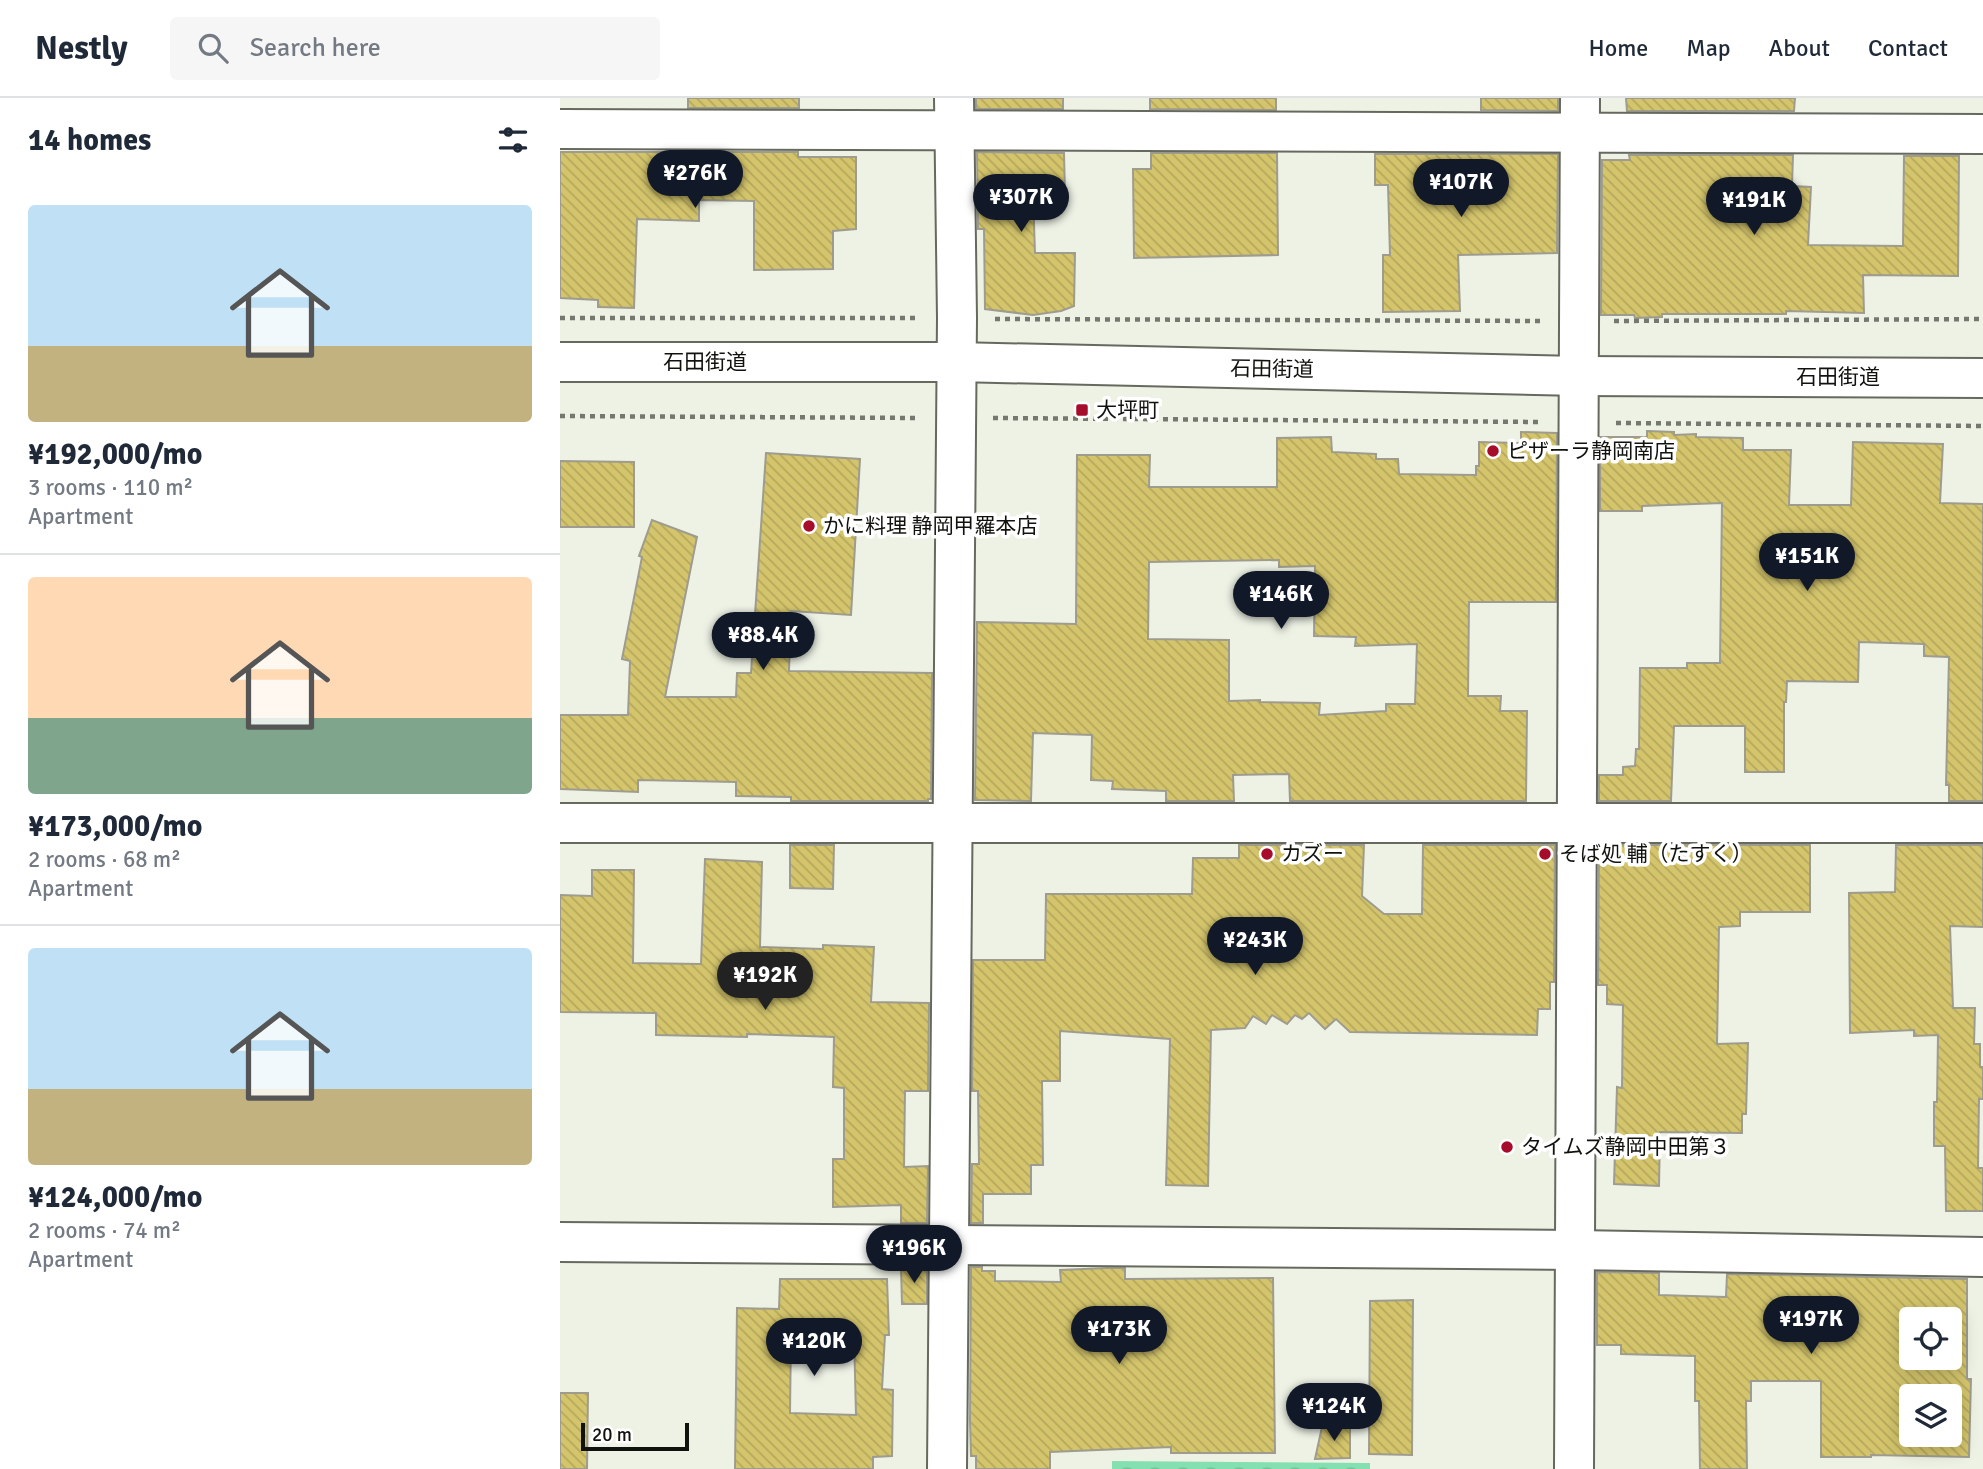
<!DOCTYPE html>
<meta charset="utf-8">
<style>
:root{--surface:#fff;--page:#f6f6f7;--text:#1f2937;--muted:#747a83;--line:#e0e1e3;--accent:#111827}
body{margin:0;font-family:Signika,"Noto Sans JP",sans-serif;background:var(--page);color:var(--text);height:100vh;display:flex;flex-direction:column;font-size:26px;white-space:nowrap}
*{box-sizing:border-box;margin:0}
p{font-size:23px;color:var(--muted)}
.icon{flex:none;width:38px;height:38px;fill:none;stroke:currentColor;stroke-width:2;stroke-linecap:round;stroke-linejoin:round}
.map{position:relative;flex:1;overflow:hidden}
.details{display:flex;flex-direction:column;background:var(--surface);width:560px}
.details>*{flex:none}
.buttons{position:absolute;left:1339px;top:1209px;display:grid;gap:14px}
.buttons a{display:grid;place-items:center;width:63px;height:63px;border-radius:7px;background:var(--surface);box-shadow:0 4px 18px #0003;font-size:35px}
.scale{position:absolute;left:21px;bottom:18px;width:108px;box-sizing:border-box;padding-left:7px;border:4px solid #10120d;border-top:0;font-size:19px;line-height:24px;white-space:nowrap;color:#10120d;-webkit-text-stroke:5px #fff;paint-order:stroke}
.price{position:absolute;translate:-50% -60px;padding:0 16px;border-radius:24px;background:var(--accent);color:#fff;font-size:23px;line-height:46px;filter:drop-shadow(0 2px 4px #0008)}
.price::after{content:'';position:absolute;left:50%;top:42px;width:21px;height:16px;margin-left:-10px;background:inherit;clip-path:polygon(0 0,100% 0,50% 100%)}
.price.current{background:#222;color:#fff}
ul{padding:0;list-style:none}
li{display:grid;align-content:center;gap:14px;height:371px;padding:0 28px}
li+li{border-top:2px solid var(--line)}
li span{display:grid;place-items:center;height:217px;border-radius:7px;color:#555}
li>.icon{margin-inline-start:auto}
span .icon{width:126px;height:126px;fill:#fffc;stroke-width:1}
li b{font-size:30px}
h2{display:flex;justify-content:space-between;align-items:center;height:84px;padding:0 28px;font-size:30px}
header{display:flex;align-items:center;gap:42px;box-sizing:border-box;height:98px;padding:0 35px;background:var(--surface);border-bottom:2px solid var(--line)}
header strong{font-size:33px}
nav{display:flex;gap:38px;margin-inline-start:auto;font-size:24px}
.search{width:490px;height:63px;background:var(--page);display:flex;align-items:center;gap:18px;box-sizing:border-box;padding:0 24px;border-radius:7px;color:var(--muted);font-size:26px}
main{display:flex;flex:1;min-height:0}
.map>svg:first-child{display:block}
</style>
<header>
<strong>Nestly</strong>
<div class="search"><svg class="icon" aria-label="search" viewBox="0 0 24 24"><circle cx="10" cy="10" r="6"/><path d="M15 15l6 6"/></svg>Search here</div>
<nav><a>Home</a><a>Map</a><a>About</a><a>Contact</a></nav>
</header>
<main>
<section class="details">
<h2>14 homes<svg class="icon" aria-label="filters" viewBox="0 0 24 24"><path d="M4 7h16M4 17h16"/><circle cx="9" cy="7" r="2"/><circle cx="15" cy="17" r="2"/></svg></h2>
<ul>
<li><span style="background:linear-gradient(#bfe0f5 65%,#c2b280 0)"><svg class="icon" aria-label="home" viewBox="0 0 24 24"><path d="M3 11l9-7 9 7M6 9v11h12V9"/></svg></span><div><b>¥192,000/mo</b><p>3 rooms · 110 m²</p><p>Apartment</p></div></li>
<li><span style="background:linear-gradient(#ffd9b3 65%,#7fa58c 0)"><svg class="icon" aria-label="home" viewBox="0 0 24 24"><path d="M3 11l9-7 9 7M6 9v11h12V9"/></svg></span><div><b>¥173,000/mo</b><p>2 rooms · 68 m²</p><p>Apartment</p></div></li>
<li><span style="background:linear-gradient(#bfe0f5 65%,#c2b280 0)"><svg class="icon" aria-label="home" viewBox="0 0 24 24"><path d="M3 11l9-7 9 7M6 9v11h12V9"/></svg></span><div><b>¥124,000/mo</b><p>2 rooms · 74 m²</p><p>Apartment</p></div></li>
</ul>
</section>
<div class="map">
<svg width="1423" height="1371" viewBox="0 0 1423 1371">
<defs>
<pattern id="water-waves" width="16" height="10" patternUnits="userSpaceOnUse" patternTransform="scale(1.75)"><rect width="16" height="10" fill="#84e0b0"/><path d="M0 5q4-4 8 0t8 0" fill="none" stroke="#71bf96"/></pattern>
<pattern id="building-back-hatch" width="6" height="6" patternUnits="userSpaceOnUse" patternTransform="scale(1.75)"><rect width="6" height="6" fill="#d4c56c"/><path d="M-1 5l2 2M0 0l6 6M5-1l2 2" fill="none" stroke="#b5a85c"/></pattern>
</defs>
<rect width="100%" height="100%" fill="#eef2e5"/>
<path fill="url(#water-waves)" d="M 552,1363 L 810,1365 L 810,1371 L 552,1371 Z"/>
<g fill="url(#building-back-hatch)" stroke="#9e9c8f" stroke-width="2" fill-rule="evenodd">
<rect x="128" y="0" width="111" height="10"/>
<rect x="416" y="0" width="87" height="11"/>
<path d="M 590,0 L 716,0 L 716,12 L 590,11 Z"/>
<path d="M 921,0 L 998,0 L 998,13 L 921,12 Z"/>
<path d="M 1066,0 L 1235,0 L 1234,13 L 1067,13 Z"/>
<path d="M 0,54 L 238,54 L 238,59 L 296,59 L 296,131 L 273,133 L 273,171 L 194,172 L 194,103 L 139,102 L 139,123 L 77,121 L 74,210 L 38,209 L 38,202 L 0,200 Z"/>
<path d="M 417,54 L 504,55 L 505,96 L 473,97 L 475,155 L 515,155 L 514,208 L 501,213 L 473,217 L 425,211 L 424,131 L 418,131 Z"/>
<path d="M 591,55 L 717,55 L 718,157 L 574,160 L 573,71 L 591,71 Z"/>
<path d="M 815,56 L 998,56 L 997,155 L 898,157 L 900,213 L 823,214 L 823,157 L 830,157 L 828,87 L 815,87 Z"/>
<path d="M 1069,57 L 1233,57 L 1232,88 L 1251,89 L 1248,147 L 1343,148 L 1344,58 L 1399,58 L 1398,178 L 1303,177 L 1304,215 L 1226,213 L 1226,216 L 1102,216 L 1102,219 L 1075,220 L 1074,217 L 1041,217 L 1042,62 L 1070,62 Z"/>
<path d="M 1087,333 L 1114,334 L 1114,337 L 1136,336 L 1136,339 L 1183,340 L 1183,352 L 1231,352 L 1229,407 L 1291,407 L 1293,344 L 1383,346 L 1380,405 L 1423,406 L 1423,703 L 1389,703 L 1389,687 L 1386,687 L 1389,559 L 1364,558 L 1364,546 L 1299,544 L 1298,584 L 1227,583 L 1226,604 L 1224,604 L 1224,674 L 1185,674 L 1185,628 L 1114,628 L 1111,703 L 1039,703 L 1039,677 L 1063,677 L 1063,669 L 1075,668 L 1076,651 L 1079,651 L 1080,570 L 1127,570 L 1127,565 L 1160,565 L 1162,405 L 1082,408 L 1082,413 L 1040,413 L 1040,339 L 1087,339 Z"/>
<path d="M 961,334 L 997,335 L 996,504 L 909,504 L 908,598 L 941,598 L 940,613 L 967,613 L 966,703 L 730,703 L 729,676 L 673,677 L 674,703 L 606,703 L 606,693 L 552,691 L 553,683 L 531,682 L 532,637 L 473,635 L 471,703 L 415,702 L 417,524 L 516,526 L 517,357 L 590,357 L 589,389 L 717,389 L 717,340 L 771,339 L 772,354 L 816,356 L 816,361 L 838,361 L 839,376 L 916,377 L 916,368 L 919,368 L 919,344 L 961,345 ZM 719,462 L 719,469 L 755,468 L 754,538 L 796,539 L 795,548 L 857,546 L 855,606 L 826,606 L 826,613 L 759,617 L 760,605 L 700,604 L 700,602 L 669,603 L 669,542 L 588,541 L 589,464 Z"/>
<path d="M 206,355 L 300,361 L 291,517 L 231,513 L 229,573 L 372,575 L 371,701 L 368,701 L 368,703 L 231,703 L 231,699 L 176,698 L 176,684 L 78,682 L 78,694 L 0,691 L 0,617 L 68,617 L 70,563 L 62,561 L 82,459 L 79,458 L 92,422 L 137,439 L 105,599 L 176,599 L 177,575 L 191,575 Z"/>
<path d="M 0,363 L 74,364 L 74,429 L 0,429 Z"/>
<path d="M 230,747 L 274,747 L 273,791 L 230,790 Z"/>
<path d="M 679,747 L 804,747 L 802,798 L 824,816 L 862,816 L 863,747 L 995,747 L 994,884 L 990,884 L 990,911 L 978,911 L 977,937 L 790,934 L 776,921 L 765,931 L 749,915 L 742,921 L 735,917 L 727,926 L 712,917 L 706,926 L 693,918 L 685,930 L 651,932 L 648,1088 L 606,1087 L 610,941 L 500,933 L 500,983 L 482,983 L 483,1067 L 471,1067 L 471,1096 L 423,1096 L 423,1125 L 411,1125 L 412,1066 L 419,1066 L 418,993 L 412,993 L 413,862 L 485,862 L 486,796 L 632,796 L 633,760 L 679,760 Z"/>
<path d="M 1039,747 L 1250,747 L 1250,814 L 1180,814 L 1180,828 L 1159,829 L 1157,946 L 1188,945 L 1186,1016 L 1182,1016 L 1182,1035 L 1100,1034 L 1099,1088 L 1054,1086 L 1057,989 L 1062,990 L 1063,907 L 1047,906 L 1047,887 L 1038,887 Z"/>
<path d="M 1336,747 L 1423,747 L 1423,829 L 1390,828 L 1393,910 L 1415,910 L 1414,946 L 1420,946 L 1420,969 L 1423,969 L 1423,1001 L 1419,1001 L 1418,1070 L 1423,1070 L 1423,1113 L 1386,1113 L 1385,1048 L 1374,1048 L 1374,1004 L 1377,1004 L 1378,937 L 1354,938 L 1354,932 L 1290,935 L 1289,795 L 1335,794 Z"/>
<path d="M 145,761 L 202,764 L 200,849 L 263,851 L 263,847 L 314,849 L 311,904 L 369,905 L 368,993 L 345,993 L 344,1069 L 368,1068 L 367,1125 L 341,1125 L 341,1107 L 273,1109 L 273,1061 L 284,1061 L 284,990 L 273,989 L 274,939 L 187,936 L 187,939 L 96,937 L 96,915 L 0,914 L 0,797 L 32,798 L 32,772 L 74,772 L 73,865 L 141,866 Z"/>
<path d="M 341,1169 L 367,1169 L 367,1206 L 342,1206 Z"/>
<path d="M 411,1169 L 422,1169 L 422,1173 L 435,1173 L 435,1183 L 501,1184 L 500,1172 L 547,1170 L 565,1170 L 565,1181 L 713,1180 L 715,1355 L 611,1355 L 611,1349 L 490,1354 L 490,1371 L 416,1371 L 416,1358 L 411,1358 L 410,1323 Z"/>
<path d="M 1037,1174 L 1099,1175 L 1099,1197 L 1166,1199 L 1167,1176 L 1407,1181 L 1407,1281 L 1411,1281 L 1409,1359 L 1311,1357 L 1311,1359 L 1261,1359 L 1261,1283 L 1191,1283 L 1191,1303 L 1186,1303 L 1187,1371 L 1140,1371 L 1139,1303 L 1135,1303 L 1135,1258 L 1061,1256 L 1061,1247 L 1037,1247 ZM 1351,1222 L 1390,1222 L 1390,1260 L 1351,1260 ZM 1351,1298 L 1390,1298 L 1390,1337 L 1351,1337 Z"/>
<path d="M 220,1181 L 327,1181 L 329,1237 L 325,1237 L 322,1291 L 333,1292 L 332,1358 L 313,1359 L 313,1371 L 175,1371 L 177,1210 L 219,1211 ZM 231,1237 L 294,1237 L 296,1317 L 230,1315 Z"/>
<path d="M 853,1202 L 852,1357 L 809,1356 L 810,1203 Z"/>
<path d="M 0,1295 L 28,1295 L 27,1371 L 0,1371 Z"/>
<path d="M 762,1329 L 790,1329 L 790,1360 L 755,1361 Z"/>
</g>
<g fill="none" stroke-linecap="round" stroke-linejoin="round">
<defs>
<g id="street">
<path d="M 0,31 L 1423,36"/>
<path d="M 0,725 L 1423,725"/>
<path d="M 0,1144 L 1016,1152 L 1423,1159"/>
<path d="M 387,1371 L 397,220 L 394,0"/>
<path d="M 1014,1371 L 1020,0"/>
</g>
<path id="secondary" d="M 0,264 L 396,264 L 1019,278 L 1423,280"/>
</defs>
<use href="#street" stroke="#66695e" stroke-width="42"/>
<use href="#secondary" stroke="#66695e" stroke-width="42"/>
<g stroke="#75786f" stroke-width="4.5" stroke-dasharray="5 5" stroke-linecap="butt">
<path d="M 0,220 L 360,220"/>
<path d="M 435,221 L 983,223"/>
<path d="M 1054,223 L 1423,221"/>
<path d="M 0,318 L 358,320"/>
<path d="M 433,320 L 981,324"/>
<path d="M 1056,325 L 1423,328"/>
</g>
<use href="#street" stroke="#fff" stroke-width="38"/>
<use href="#secondary" stroke="#fff" stroke-width="38"/>
</g>
<g fill="#a60d2a" stroke="#fff" stroke-width="2.5">
<rect x="515" y="305" width="14" height="14" rx="3.5"/>
<circle cx="933" cy="353" r="7"/>
<circle cx="249" cy="428" r="7"/>
<circle cx="707" cy="756" r="7"/>
<circle cx="985" cy="756" r="7"/>
<circle cx="947" cy="1049" r="7"/>
</g>
<g text-anchor="middle" stroke-width="7" stroke-linejoin="round" paint-order="stroke">
<g font-size="21" fill="#10120d" stroke="#fff">
<text x="145" y="271">石田街道</text>
<text transform="translate(712 271) rotate(1)" y="7">石田街道</text>
<text x="1278" y="286">石田街道</text>
</g>
<g font-size="21" fill="#10120d" stroke="#fff" text-anchor="start">
<text x="536" y="319">大坪町</text>
<text x="947" y="360">ピザーラ静岡南店</text>
<text x="263" y="435">かに料理 静岡甲羅本店</text>
<text x="721" y="763">カズー</text>
<text x="999" y="763">そば処 輔（たすく）</text>
<text x="961" y="1056">タイムズ静岡中田第３</text>
</g>
</g>
</svg>
<div class="buttons">
<a><svg class="icon" aria-label="locate" viewBox="0 0 24 24"><circle cx="12" cy="12" r="6"/><path d="M12 2v4M12 18v4M2 12h4M18 12h4"/></svg></a>
<a><svg class="icon" aria-label="layers" viewBox="0 0 24 24"><path d="M12 4l9 5-9 5-9-5zM3 14l9 5 9-5"/></svg></a>
</div>
<div class="scale">20 m</div>
<b class="price" style="left:135px;top:112px">¥276K</b>
<b class="price" style="left:901px;top:121px">¥107K</b>
<b class="price" style="left:461px;top:136px">¥307K</b>
<b class="price" style="left:1194px;top:139px">¥191K</b>
<b class="price" style="left:1247px;top:495px">¥151K</b>
<b class="price" style="left:721px;top:533px">¥146K</b>
<b class="price" style="left:203px;top:574px">¥88.4K</b>
<b class="price" style="left:695px;top:879px">¥243K</b>
<b class="price current" style="left:205px;top:914px">¥192K</b>
<b class="price" style="left:354px;top:1187px">¥196K</b>
<b class="price" style="left:1251px;top:1258px">¥197K</b>
<b class="price" style="left:559px;top:1268px">¥173K</b>
<b class="price" style="left:254px;top:1280px">¥120K</b>
<b class="price" style="left:774px;top:1345px">¥124K</b>
</div>
</main>
